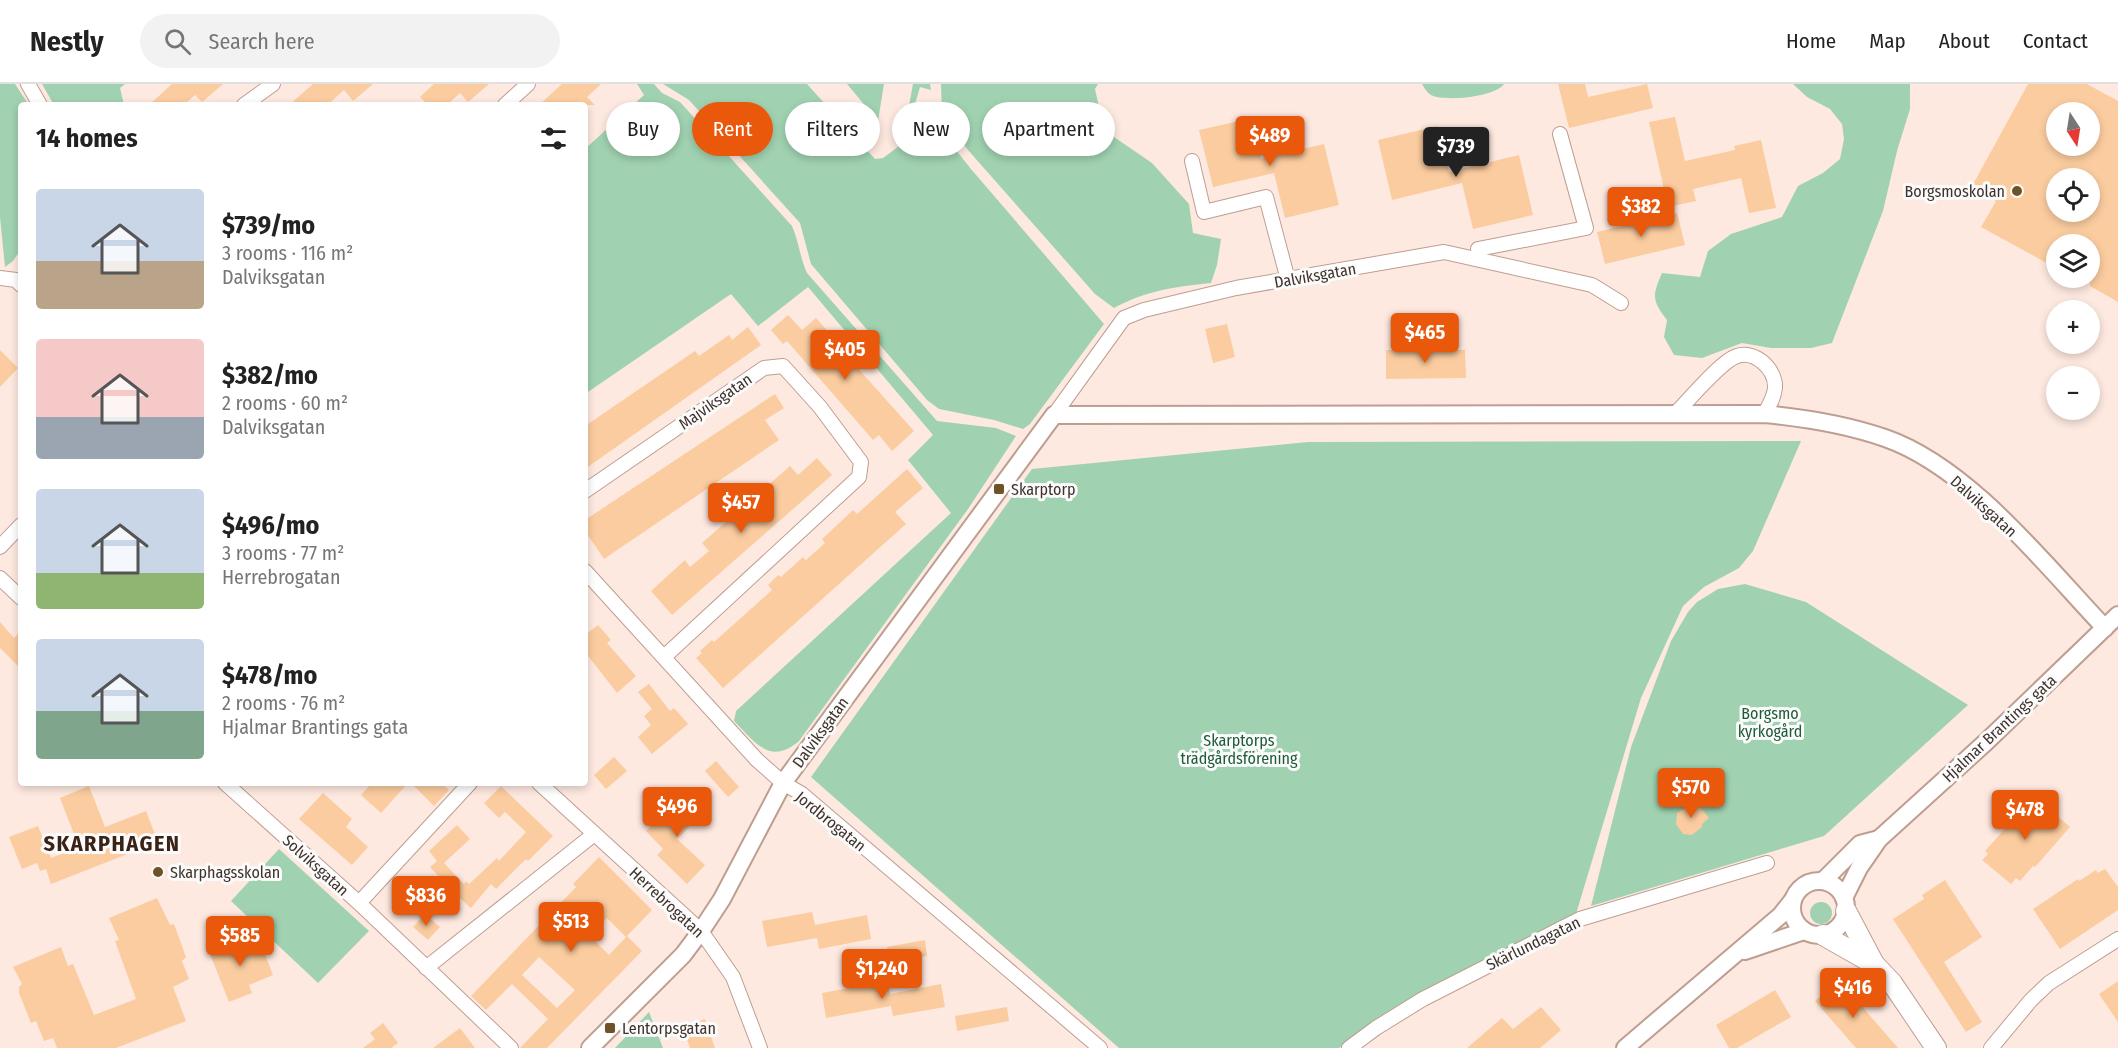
<!DOCTYPE html>
<meta charset="utf-8">
<style>
:root{--surface:#fff;--page:#f2f2f2;--text:#222;--muted:#767676;--line:#e0e0e0;--accent:#ea580c}
body{margin:0;font-family:"Fira Sans Condensed",sans-serif;background:var(--page);color:var(--text);height:100vh;display:flex;flex-direction:column;font-size:22px;white-space:nowrap}
*{box-sizing:border-box;margin:0}
p{font-size:20px;color:var(--muted)}
.icon{flex:none;width:33px;height:33px;fill:none;stroke:currentColor;stroke-width:2;stroke-linecap:round;stroke-linejoin:round}
.map{position:relative;flex:1;overflow:hidden}
.panel{position:absolute;left:18px;top:18px;width:570px;height:684px;display:flex;flex-direction:column;background:var(--surface);border-radius:6px;box-shadow:0 3px 9px #0003}
.panel>*{flex:none}
.banner{position:absolute;left:606px;top:18px;width:570px;height:54px;display:flex;gap:12px}
.needle{width:39px;rotate:168deg}
.controls{position:absolute;left:2046px;top:18px;display:grid;gap:12px}
.controls a{display:grid;place-items:center;width:54px;height:54px;border-radius:50%;background:var(--surface);box-shadow:0 3px 9px #0003;font-size:30px}
.price{position:absolute;translate:-50% -51px;padding:0 14px;border-radius:6px;background:var(--accent);color:#fff;font-size:20px;line-height:39px;filter:drop-shadow(0 2px 3px #0008)}
.price::after{content:'';position:absolute;left:50%;top:36px;width:18px;height:14px;margin-left:-9px;background:inherit;clip-path:polygon(0 0,100% 0,50% 100%)}
.price.selected{background:#222;color:#fff}
ul{padding:0;list-style:none}
li{display:flex;align-items:center;gap:18px;height:150px;padding:0 18px}
li span{display:grid;place-items:center;flex:none;width:168px;height:120px;border-radius:6px;color:#555}
li>.icon{margin-inline-start:auto}
span .icon{width:72px;height:72px;fill:#fffc;stroke-width:1}
li b{font-size:26px}
h2{display:flex;justify-content:space-between;align-items:center;height:72px;padding:0 18px;font-size:26px}
.chip{padding:0 21px;border-radius:27px;background:var(--surface);box-shadow:0 3px 9px #0003;font-size:21px;line-height:54px}
.chip.selected{background:var(--accent);color:#fff}
header{display:flex;align-items:center;gap:36px;box-sizing:border-box;height:84px;padding:0 30px;background:var(--surface);border-bottom:2px solid var(--line)}
header strong{font-size:28px}
nav{display:flex;gap:33px;margin-inline-start:auto;font-size:21px}
.search{width:420px;height:54px;background:var(--page);display:flex;align-items:center;gap:15px;box-sizing:border-box;padding:0 21px;border-radius:33px;color:var(--muted);font-size:22px}
.map>svg:first-child{display:block}
</style>
<header>
<strong>Nestly</strong>
<div class="search"><svg class="icon" aria-label="search" viewBox="0 0 24 24"><circle cx="10" cy="10" r="6"/><path d="M15 15l6 6"/></svg>Search here</div>
<nav><a>Home</a><a>Map</a><a>About</a><a>Contact</a></nav>
</header>
<div class="map">
<svg width="2118" height="964" viewBox="0 0 2118 964">
<rect width="100%" height="100%" fill="#fee9e0"/>
<g fill="#a0d2b1">
<path d="M 0,0 L 15,0 L 29,21 L 21,21 L 21,165 L 13,177 L 5,183 L 0,133 Z"/>
<path d="M 42,0 L 125,0 L 120,4 L 124,21 L 54,21 Z"/>
<path d="M 637,0 L 654,0 L 662,9 L 680,18 L 792,142 C 799,158 800,174 807,189 L 937,337 L 996,344 L 1016,352 L 968,425 L 799,657 C 770,682 755,658 734,637 L 736,627 L 951,429 L 908,376 L 933,351 L 808,203 L 758,242 L 731,210 L 585,310 L 585,65 L 644,11 Z"/>
<path d="M 663,0 L 807,0 L 875,75 L 883,74 L 902,60 L 913,0 L 930,0 L 931,6 L 920,3 L 913,27 L 925,30 L 935,40 L 971,85 L 1104,240 L 1030,340 L 1023,345 L 994,336 L 939,325 L 927,316 L 811,180 L 800,139 L 689,16 Z"/>
<path d="M 847,0 L 884,0 L 878,37 Z"/>
<path d="M 941,0 L 1098,0 L 1095,5 L 1101,32 L 1114,53 L 1152,79 L 1189,120 L 1193,149 L 1221,155 L 1217,181 L 1211,199 C 1174,203 1148,206 1114,224 L 1095,210 L 968,66 L 942,30 Z"/>
<path d="M 1422,0 L 1504,0 C 1495,13 1445,18 1431,11 C 1427,9 1424,3 1422,0 Z"/>
<path d="M 1793,0 L 1910,0 L 1910,25 L 1897,67 L 1883,127 L 1832,259 L 1811,264 L 1771,264 L 1742,259 L 1702,274 L 1674,271 L 1664,253 L 1667,236 C 1652,216 1652,212 1662,189 L 1700,193 L 1708,167 L 1731,150 L 1782,133 L 1798,102 L 1823,89 L 1840,75 L 1844,55 L 1842,40 L 1830,25 L 1807,13 Z"/>
<path d="M 1801,357 L 1753,467 L 1739,484 L 1704,503 L 1683,522 L 1641,614 L 1576,830 L 1419,909 L 1339,964 L 1119,964 L 811,693 L 1032,385 L 1308,358 Z"/>
<path d="M 1745,500 L 1806,518 L 1968,621 L 1824,752 L 1591,822 L 1631,663 L 1671,557 L 1688,528 L 1697,518 L 1718,505 Z"/>
<path d="M 279,765 L 369,847 L 318,899 L 231,817 Z"/>
<circle cx="1821" cy="829" r="11"/>
<path d="M 649,928 L 663,964 L 615,964 Z"/>
</g>
<g fill="#fbcc9f" fill-rule="evenodd">
<path d="M 172,0 L 223,0 L 202,18 L 195,11 L 184,21 L 149,21 Z"/>
<path d="M 313,0 L 373,0 L 353,17 L 344,6 L 327,21 L 289,21 Z"/>
<path d="M 434,0 L 489,0 L 468,18 L 460,9 L 447,21 L 428,21 L 420,13 Z"/>
<path d="M 562,0 L 601,0 L 587,13 L 595,21 L 539,21 Z"/>
<path d="M 1558,0 L 1585,0 L 1588,13 L 1647,0 L 1653,24 L 1569,44 Z"/>
<path d="M 2028,0 L 2087,0 L 2118,17 L 2118,218 L 2090,202 L 2090,160 L 2056,160 L 2056,184 L 1981,143 L 1996,117 L 1971,104 ZM 2056,28 L 2090,28 L 2090,62 L 2056,62 ZM 2056,94 L 2090,94 L 2090,128 L 2056,128 Z"/>
<path d="M 1675,33 L 1685,77 L 1735,66 L 1734,62 L 1761,56 L 1776,124 L 1749,129 L 1741,94 L 1693,105 L 1696,117 L 1668,123 L 1649,38 Z"/>
<path d="M 1252,34 L 1261,75 L 1324,60 L 1339,121 L 1285,134 L 1274,89 L 1213,103 L 1199,46 Z"/>
<path d="M 1438,42 L 1449,88 L 1519,71 L 1533,131 L 1473,145 L 1462,99 L 1392,116 L 1378,56 Z"/>
<path d="M 1677,129 L 1685,161 L 1605,180 L 1597,148 Z"/>
<path d="M 788,231 L 802,246 L 816,234 L 831,251 L 829,252 L 914,347 L 892,367 L 879,351 L 873,356 L 787,257 L 783,260 L 771,246 Z"/>
<path d="M 1227,240 L 1235,273 L 1213,279 L 1205,245 Z"/>
<path d="M 748,243 L 761,261 L 585,385 L 585,342 L 695,267 L 699,272 L 729,251 L 732,256 Z"/>
<path d="M 1414,265 L 1465,266 L 1466,294 L 1386,295 L 1386,266 Z"/>
<path d="M 0,266 L 18,284 L 0,303 Z"/>
<path d="M 775,310 L 784,324 L 765,336 L 779,356 L 604,475 L 585,447 L 585,436 Z"/>
<path d="M 817,374 L 832,391 L 672,531 L 651,507 L 685,476 L 690,483 L 709,467 L 702,459 L 790,382 L 798,391 Z"/>
<path d="M 907,385 L 923,404 L 895,428 L 906,440 L 723,604 L 696,574 L 702,569 L 700,567 L 712,556 L 714,558 L 772,506 L 768,501 L 778,491 L 781,493 L 803,473 L 806,476 L 825,459 L 822,455 L 853,426 L 857,430 Z"/>
<path d="M 0,538 L 14,554 L 21,547 L 21,585 L 0,564 Z"/>
<path d="M 598,541 L 611,556 L 607,559 L 636,592 L 617,609 L 585,568 L 585,551 Z"/>
<path d="M 649,600 L 670,627 L 674,624 L 688,640 L 652,670 L 638,653 L 651,641 L 644,632 L 652,625 L 638,608 Z"/>
<path d="M 614,673 L 627,687 L 606,705 L 594,691 Z"/>
<path d="M 716,677 L 739,703 L 728,713 L 705,687 Z"/>
<path d="M 372,699 L 408,699 L 381,729 L 361,711 Z"/>
<path d="M 411,699 L 442,699 L 449,706 L 434,722 Z"/>
<path d="M 89,702 L 105,743 L 146,727 L 158,758 L 51,800 L 46,785 L 40,787 L 37,779 L 22,785 L 9,753 L 38,742 L 51,774 L 79,763 L 60,714 Z"/>
<path d="M 501,702 L 553,752 L 528,777 L 526,775 L 496,805 L 491,800 L 471,824 L 455,810 L 430,783 L 437,777 L 429,767 L 457,741 L 470,755 L 444,779 L 464,800 L 466,797 L 469,800 L 497,774 L 499,777 L 526,748 L 505,728 L 499,734 L 484,719 Z"/>
<path d="M 323,709 L 352,735 L 346,743 L 368,763 L 352,781 L 299,735 Z"/>
<path d="M 683,710 L 703,729 L 677,755 L 705,781 L 687,800 L 657,771 L 663,765 L 646,747 Z"/>
<path d="M 2034,712 L 2070,743 L 2035,783 L 2033,782 L 2020,797 L 2016,794 L 2011,800 L 1982,776 L 1988,770 L 1985,767 Z"/>
<path d="M 1696,718 L 1709,734 L 1702,740 L 1702,743 L 1692,751 L 1683,750 L 1676,740 L 1677,729 Z"/>
<path d="M 599,773 L 652,826 L 626,853 L 607,834 L 590,852 L 609,871 L 627,852 L 642,867 L 547,964 L 520,964 L 548,935 L 512,900 L 486,926 L 471,912 L 576,803 L 573,800 ZM 539,873 L 575,906 L 557,924 L 522,891 Z"/>
<path d="M 2105,785 L 2118,803 L 2118,826 L 2060,865 L 2033,825 L 2078,795 L 2079,797 L 2096,786 L 2098,789 Z"/>
<path d="M 1945,796 L 1982,853 L 1944,878 L 1982,938 L 1966,948 L 1893,835 L 1924,815 L 1922,811 Z"/>
<path d="M 157,814 L 170,841 L 174,840 L 186,873 L 182,877 L 189,895 L 173,903 L 186,937 L 116,964 L 57,964 L 53,954 L 44,957 L 36,937 L 31,939 L 19,909 L 19,903 L 22,900 L 13,883 L 61,863 L 68,882 L 73,880 L 94,931 L 136,915 L 115,857 L 119,856 L 109,834 Z"/>
<path d="M 812,828 L 815,841 L 867,831 L 871,855 L 819,865 L 817,854 L 767,863 L 762,837 Z"/>
<path d="M 425,830 L 440,843 L 428,856 L 413,843 Z"/>
<path d="M 234,855 L 237,863 L 259,855 L 273,891 L 249,901 L 252,909 L 229,918 L 208,865 Z"/>
<path d="M 925,856 L 927,872 L 890,878 L 887,863 Z"/>
<path d="M 1839,896 L 1898,964 L 1856,964 L 1815,917 Z"/>
<path d="M 887,897 L 890,910 L 941,900 L 945,923 L 893,932 L 891,922 L 826,934 L 822,909 Z"/>
<path d="M 2118,897 L 2118,938 L 2099,910 Z"/>
<path d="M 1775,906 L 1791,933 L 1737,964 L 1729,964 L 1716,941 Z"/>
<path d="M 1007,923 L 1009,937 L 957,947 L 955,932 Z"/>
<path d="M 1541,923 L 1561,946 L 1540,964 L 1467,964 L 1502,934 L 1513,945 Z"/>
<path d="M 705,935 L 715,964 L 690,964 L 683,944 Z"/>
<path d="M 383,939 L 398,959 L 391,964 L 363,964 L 375,955 L 370,949 Z"/>
<path d="M 460,944 L 475,964 L 433,964 Z"/>
</g>
<g fill="none" stroke-linecap="round" stroke-linejoin="round">
<defs>
<g id="minor">
<path d="M 28,0 L 40,21"/>
<path d="M 244,21 L 273,0"/>
<path d="M 505,21 L 528,0"/>
<path d="M 1192,77 L 1204,128 L 1266,113 L 1288,196"/>
<path d="M 1481,176 L 1478,165 L 1586,144 L 1560,50"/>
<path d="M 0,194 L 16,196 L 21,201"/>
<path d="M 1675,330 C 1688,317 1721,277 1737,272 C 1755,266 1776,285 1775,304 C 1774,314 1769,322 1764,330"/>
<path d="M 1054,331 L 1124,234 L 1144,226 L 1236,204 L 1444,168 L 1592,201 L 1621,219"/>
<path d="M 585,407 L 764,284 L 783,282 L 820,323 L 861,378 L 859,393 L 664,573"/>
<path d="M 0,463 L 21,441"/>
<path d="M 585,487 L 757,676 L 783,699 L 802,710 L 1100,964"/>
<path d="M 0,494 L 21,514"/>
<path d="M 225,699 L 359,819 L 511,964"/>
<path d="M 539,699 L 701,847 L 733,893 L 760,964"/>
<path d="M 359,819 L 470,699"/>
<path d="M 426,884 L 593,751"/>
<path d="M 1349,964 L 1376,944 L 1423,915 L 1580,835 L 1767,779"/>
<path d="M 1991,964 L 2031,916 L 2049,899 L 2118,855"/>
</g>
<g id="tertiary">
<path d="M 1823,797 L 1860,760 L 1879,755"/>
<circle cx="1819" cy="824" r="27"/>
<path d="M 1844,814 L 1859,784 L 1879,755 L 1986,658 L 2118,531"/>
<path d="M 1745,867 L 1804,847"/>
<path d="M 590,964 L 683,871 L 701,847 L 722,815 L 783,699 L 1054,331 L 1764,330 C 1806,334 1845,340 1885,354 C 1969,383 2045,481 2105,544"/>
<path d="M 1625,964 L 1781,831 L 1792,817"/>
</g>
<g id="secondary">
<path d="M 1846,827 L 1874,880"/>
<path d="M 1823,851 L 1874,880 L 1892,899 L 1936,964"/>
</g>
</defs>
<use href="#minor" stroke="#be9e90" stroke-width="16"/>
<use href="#tertiary" stroke="#be9e90" stroke-width="20"/>
<use href="#secondary" stroke="#be9e90" stroke-width="22"/>
<use href="#minor" stroke="#fff" stroke-width="14"/>
<use href="#tertiary" stroke="#fff" stroke-width="16"/>
<use href="#secondary" stroke="#fff" stroke-width="20"/>
</g>
<g fill="#6f5226" stroke="#fbfbfb" stroke-width="2">
<circle cx="2017" cy="107" r="6"/>
<rect x="993" y="399" width="12" height="12" rx="3"/>
<circle cx="158" cy="788" r="6"/>
<rect x="604" y="938" width="12" height="12" rx="3"/>
</g>
<g text-anchor="middle" stroke-width="6" stroke-linejoin="round" paint-order="stroke">
<g font-size="16" fill="#3f322c" stroke="#fbfbfb" text-anchor="start">
<text x="2005" y="113" text-anchor="end">Borgsmoskolan</text>
<text x="1011" y="411">Skarptorp</text>
<text x="170" y="794">Skarphagsskolan</text>
<text x="622" y="950">Lentorpsgatan</text>
</g>
<g font-size="16" fill="#3f322c" stroke="#fbfbfb">
<text transform="translate(1315 191) rotate(-10)" y="6">Dalviksgatan</text>
<text transform="translate(715 317) rotate(-35)" y="6">Majviksgatan</text>
<text transform="translate(1984 422) rotate(42)" y="6">Dalviksgatan</text>
<text transform="translate(1999 644) rotate(-43)" y="6">Hjalmar Brantings gata</text>
<text transform="translate(820 648) rotate(-54)" y="6">Dalviksgatan</text>
<text transform="translate(831 737) rotate(39)" y="6">Jordbrogatan</text>
<text transform="translate(316 781) rotate(42)" y="6">Solviksgatan</text>
<text transform="translate(667 818) rotate(43)" y="6">Herrebrogatan</text>
<text transform="translate(1533 859) rotate(-26)" y="6">Skärlundagatan</text>
</g>
<g font-size="16" fill="#1b5b38" stroke="#fbfbfb">
<text x="1770" y="635">Borgsmo<tspan x="1770" dy="18">kyrkogård</tspan></text>
<text x="1239" y="662">Skarptorps<tspan x="1239" dy="18">trädgårdsförening</tspan></text>
</g>
<g font-size="22" font-weight="bold" letter-spacing="1.5" fill="#3b2217" stroke="#fbfbfb">
<text x="112" y="767">SKARPHAGEN</text>
</g>
</g>
</svg>
<div class="controls">
<a><svg class="needle" viewBox="-14 -14 28 28"><path d="M0-13l5 13h-10z" fill="#e53935"/><path d="M0 13l5-13h-10z" fill="#767676"/></svg></a>
<a><svg class="icon" aria-label="locate" viewBox="0 0 24 24"><circle cx="12" cy="12" r="6"/><path d="M12 2v4M12 18v4M2 12h4M18 12h4"/></svg></a>
<a><svg class="icon" aria-label="layers" viewBox="0 0 24 24"><path d="M12 4l9 5-9 5-9-5zM3 14l9 5 9-5"/></svg></a>
<a>+</a>
<a>−</a>
</div>
<b class="price" style="left:1270px;top:83px">$489</b>
<b class="price selected" style="left:1456px;top:94px">$739</b>
<b class="price" style="left:1641px;top:154px">$382</b>
<b class="price" style="left:1425px;top:280px">$465</b>
<b class="price" style="left:845px;top:297px">$405</b>
<b class="price" style="left:741px;top:450px">$457</b>
<b class="price" style="left:1691px;top:735px">$570</b>
<b class="price" style="left:677px;top:754px">$496</b>
<b class="price" style="left:2025px;top:757px">$478</b>
<b class="price" style="left:426px;top:843px">$836</b>
<b class="price" style="left:571px;top:869px">$513</b>
<b class="price" style="left:240px;top:883px">$585</b>
<b class="price" style="left:882px;top:916px">$1,240</b>
<b class="price" style="left:1853px;top:935px">$416</b>
<div class="banner">
<a class="chip">Buy</a>
<a class="chip selected">Rent</a>
<a class="chip">Filters</a>
<a class="chip">New</a>
<a class="chip">Apartment</a>
</div>
<section class="panel">
<h2>14 homes<svg class="icon" aria-label="filters" viewBox="0 0 24 24"><path d="M4 7h16M4 17h16"/><circle cx="9" cy="7" r="2"/><circle cx="15" cy="17" r="2"/></svg></h2>
<ul>
<li><span style="background:linear-gradient(#c9d6e8 60%,#b9a48a 0)"><svg class="icon" aria-label="home" viewBox="0 0 24 24"><path d="M3 11l9-7 9 7M6 9v11h12V9"/></svg></span><div><b>$739/mo</b><p>3 rooms · 116 m²</p><p>Dalviksgatan</p></div></li>
<li><span style="background:linear-gradient(#f6c9c9 65%,#9aa5b1 0)"><svg class="icon" aria-label="home" viewBox="0 0 24 24"><path d="M3 11l9-7 9 7M6 9v11h12V9"/></svg></span><div><b>$382/mo</b><p>2 rooms · 60 m²</p><p>Dalviksgatan</p></div></li>
<li><span style="background:linear-gradient(#c9d6e8 70%,#8fb573 0)"><svg class="icon" aria-label="home" viewBox="0 0 24 24"><path d="M3 11l9-7 9 7M6 9v11h12V9"/></svg></span><div><b>$496/mo</b><p>3 rooms · 77 m²</p><p>Herrebrogatan</p></div></li>
<li><span style="background:linear-gradient(#c9d6e8 60%,#7fa58c 0)"><svg class="icon" aria-label="home" viewBox="0 0 24 24"><path d="M3 11l9-7 9 7M6 9v11h12V9"/></svg></span><div><b>$478/mo</b><p>2 rooms · 76 m²</p><p>Hjalmar Brantings gata</p></div></li>
</ul>
</section>
</div>
